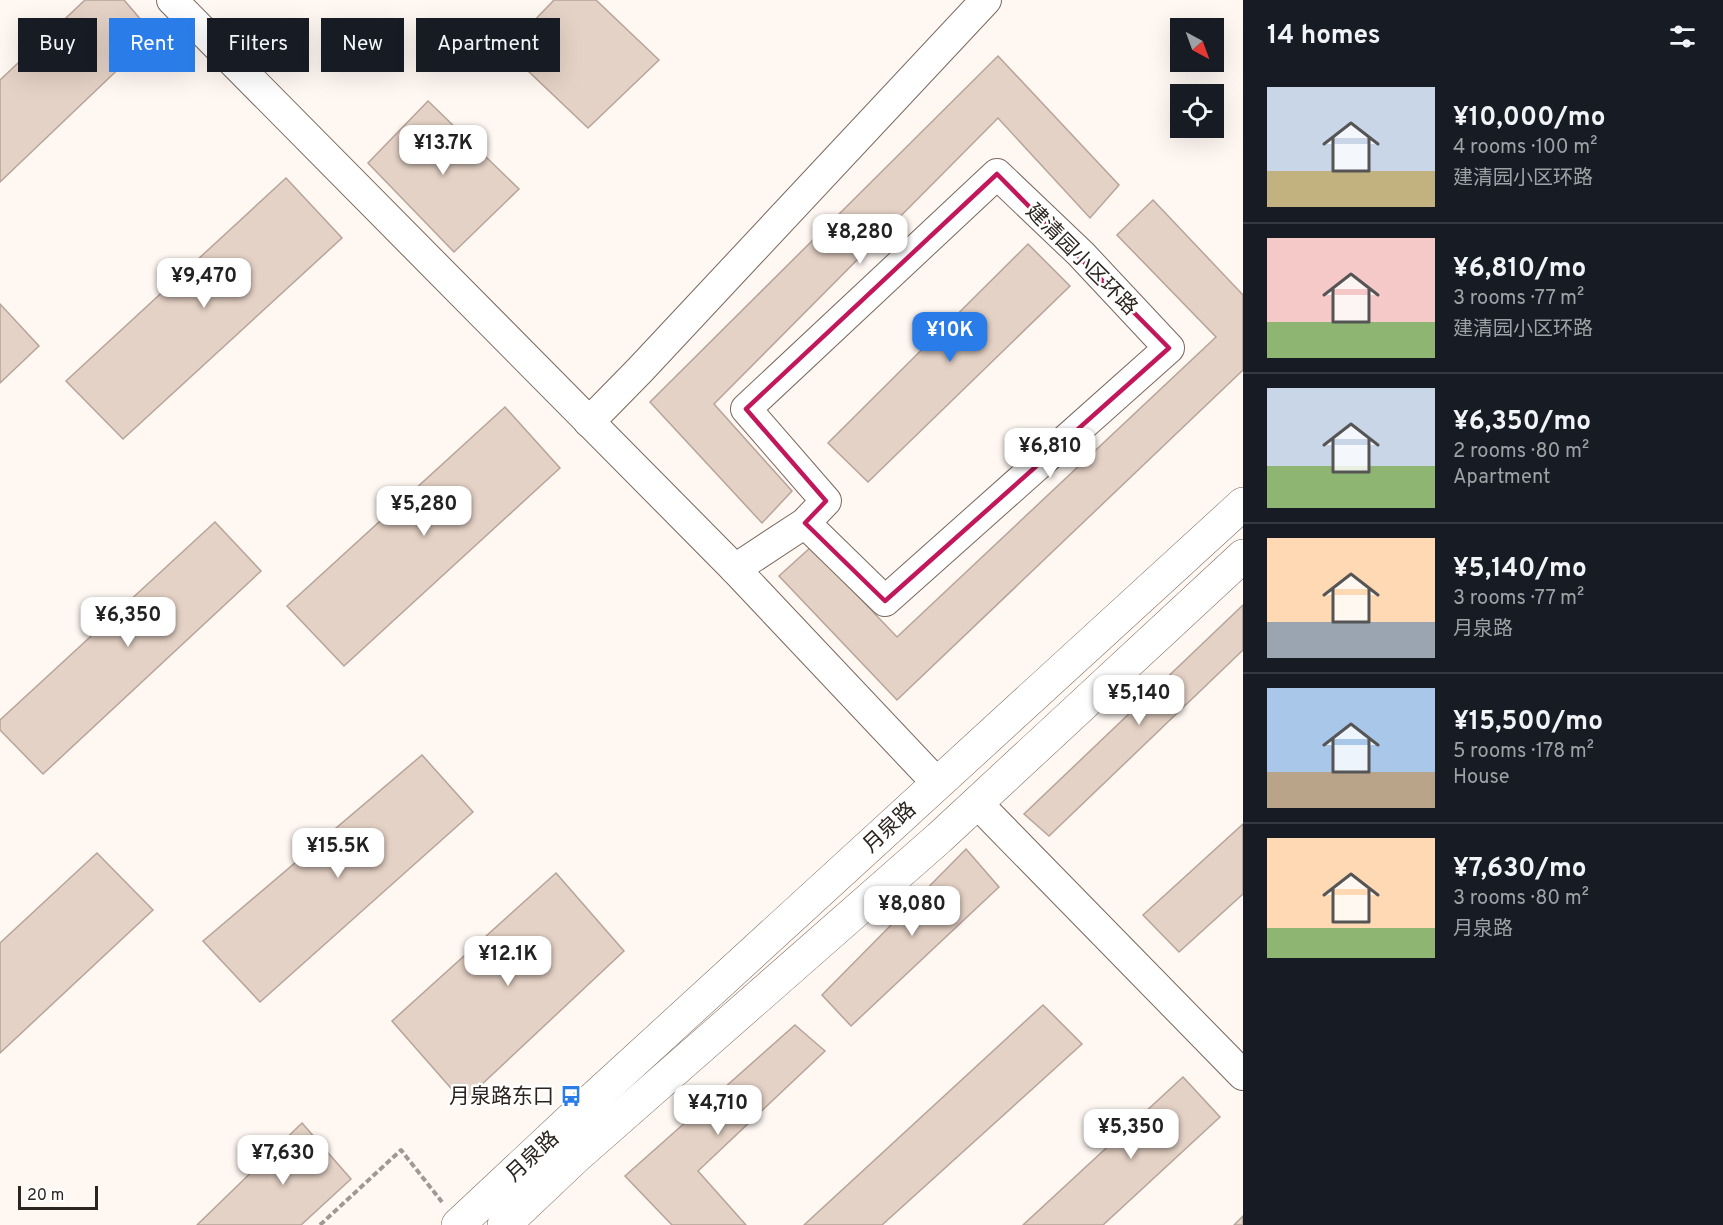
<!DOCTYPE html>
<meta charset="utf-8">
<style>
:root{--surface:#171b24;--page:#20242c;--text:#f1f3f6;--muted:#9ea1a6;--line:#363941;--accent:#2a7de8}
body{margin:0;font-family:Overpass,"Noto Sans SC",sans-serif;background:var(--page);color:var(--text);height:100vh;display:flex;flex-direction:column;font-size:22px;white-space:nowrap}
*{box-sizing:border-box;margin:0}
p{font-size:20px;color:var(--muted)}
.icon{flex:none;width:33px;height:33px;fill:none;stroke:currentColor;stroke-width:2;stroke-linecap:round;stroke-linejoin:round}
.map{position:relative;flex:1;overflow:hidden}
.panel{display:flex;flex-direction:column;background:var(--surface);width:480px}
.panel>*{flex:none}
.banner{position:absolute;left:18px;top:18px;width:570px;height:54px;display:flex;gap:12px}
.needle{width:39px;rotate:139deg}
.buttons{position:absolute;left:1170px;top:18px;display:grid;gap:12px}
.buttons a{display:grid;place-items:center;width:54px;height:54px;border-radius:0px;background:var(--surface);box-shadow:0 6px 24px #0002;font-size:30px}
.scale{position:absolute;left:18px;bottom:15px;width:80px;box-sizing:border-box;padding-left:6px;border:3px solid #2b241f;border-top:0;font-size:16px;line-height:21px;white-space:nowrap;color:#2b241f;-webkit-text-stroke:4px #fff;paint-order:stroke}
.price{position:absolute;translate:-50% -51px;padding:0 14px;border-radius:12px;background:#fff;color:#222;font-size:20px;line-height:39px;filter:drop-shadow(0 2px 3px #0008)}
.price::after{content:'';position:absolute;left:50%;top:36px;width:18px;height:14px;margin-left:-9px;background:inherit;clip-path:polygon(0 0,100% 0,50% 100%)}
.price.selected{background:var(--accent);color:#fff}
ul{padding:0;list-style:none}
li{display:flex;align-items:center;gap:18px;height:150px;padding:0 24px}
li+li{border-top:2px solid var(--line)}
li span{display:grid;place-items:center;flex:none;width:168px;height:120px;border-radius:0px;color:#555}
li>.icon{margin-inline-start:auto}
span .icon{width:72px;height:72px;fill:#fffc;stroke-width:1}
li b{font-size:26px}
h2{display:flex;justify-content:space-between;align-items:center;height:72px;padding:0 24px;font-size:26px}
.tag{padding:0 21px;border-radius:0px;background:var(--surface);box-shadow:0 6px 24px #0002;font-size:21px;line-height:54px}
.tag.selected{background:var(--accent);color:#fff}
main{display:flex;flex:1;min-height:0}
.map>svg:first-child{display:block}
</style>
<main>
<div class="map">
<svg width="1243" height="1225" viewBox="0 0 1243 1225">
<rect width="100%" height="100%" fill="#fef7f2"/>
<g fill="#e5d2c6" stroke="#b7a499" stroke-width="1.5">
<path d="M 85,0 L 124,0 L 154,35 L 0,182 L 0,80 Z"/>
<path d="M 554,0 L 596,0 L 659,60 L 588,128 L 506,50 Z"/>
<path d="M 998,56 L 1119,185 L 1090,218 L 998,118 L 714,404 L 792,491 L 762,523 L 650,402 Z"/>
<path d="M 428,101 L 519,189 L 454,252 L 368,163 Z"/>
<path d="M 286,178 L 342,238 L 123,439 L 66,381 Z"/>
<path d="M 1153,200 L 1243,295 L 1243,370 L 897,700 L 779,576 L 811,547 L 897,637 L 1216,337 L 1117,235 Z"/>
<path d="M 1028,244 L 1070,286 L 868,482 L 828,443 Z"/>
<path d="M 0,304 L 39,346 L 0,383 Z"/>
<path d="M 505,407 L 560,468 L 344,666 L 287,606 Z"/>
<path d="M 215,522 L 261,571 L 43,774 L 0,730 L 0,720 Z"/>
<path d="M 1243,605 L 1243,650 L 1049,836 L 1024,814 Z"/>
<path d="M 422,755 L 473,812 L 260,1002 L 203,941 Z"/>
<path d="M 1243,824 L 1243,894 L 1179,952 L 1143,915 Z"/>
<path d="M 966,849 L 999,887 L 851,1026 L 822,995 Z"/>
<path d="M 97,853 L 153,910 L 0,1053 L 0,943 Z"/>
<path d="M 556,873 L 624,951 L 463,1102 L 392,1021 Z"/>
<path d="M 1043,1005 L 1082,1044 L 882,1225 L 804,1225 Z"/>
<path d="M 795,1025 L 825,1051 L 698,1171 L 746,1225 L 672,1225 L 625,1176 Z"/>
<path d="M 1183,1077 L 1220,1117 L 1103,1225 L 1023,1225 Z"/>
<path d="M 302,1123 L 351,1179 L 301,1225 L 197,1225 Z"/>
<path d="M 1243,1216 L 1243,1225 L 1234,1225 Z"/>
</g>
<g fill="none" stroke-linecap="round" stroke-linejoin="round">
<defs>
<g id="minor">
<path d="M 172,0 L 735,569 L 937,783"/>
<path d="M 589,422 L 640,370 L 986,0"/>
<path d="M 735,569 L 805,523 L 885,601 L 1169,348 L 1081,254 L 997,174 L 746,409 L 826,501 L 805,523"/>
<path d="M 977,803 L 1243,1075"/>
</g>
<g id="major">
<path d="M 458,1225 L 583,1108 L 1243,504"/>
<path d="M 504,1225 L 578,1155 L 939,838 L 1243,556"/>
</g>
</defs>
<use href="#minor" stroke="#79685e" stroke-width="32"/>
<use href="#major" stroke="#79685e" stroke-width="34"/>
<path stroke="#9f9893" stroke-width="4" stroke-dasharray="6 3" stroke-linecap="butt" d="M 320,1225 L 401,1150 L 442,1202"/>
<use href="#minor" stroke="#fff" stroke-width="30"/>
<use href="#major" stroke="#fff" stroke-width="33"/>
</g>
<path fill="none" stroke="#c2185b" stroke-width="4.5" stroke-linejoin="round" d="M 997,174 L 1169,348 L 885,601 L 805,523 L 826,501 L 746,409 Z"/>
<defs>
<symbol id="bus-bare" viewBox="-9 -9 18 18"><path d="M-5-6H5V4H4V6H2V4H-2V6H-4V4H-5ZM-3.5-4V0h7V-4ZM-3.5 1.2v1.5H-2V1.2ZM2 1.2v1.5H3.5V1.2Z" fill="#2a7de8" stroke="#fff" stroke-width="2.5" paint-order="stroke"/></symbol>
</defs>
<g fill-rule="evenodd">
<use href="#bus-bare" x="556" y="1081" width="30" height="30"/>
</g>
<g text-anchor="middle" stroke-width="5" stroke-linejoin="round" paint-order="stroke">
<g font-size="21" fill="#2b241f" stroke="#fff">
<text transform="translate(1082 259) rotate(45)" y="7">建清园小区环路</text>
<text transform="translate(889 827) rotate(-43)" y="7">月泉路</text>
<text transform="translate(532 1156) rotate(-43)" y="7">月泉路</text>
</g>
<g font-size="21" fill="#2b241f" stroke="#fff" text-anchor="end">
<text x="554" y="1103">月泉路东口</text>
</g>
</g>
</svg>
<div class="buttons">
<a><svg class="needle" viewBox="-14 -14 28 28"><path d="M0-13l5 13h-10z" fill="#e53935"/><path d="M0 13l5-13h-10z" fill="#9ea1a6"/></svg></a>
<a><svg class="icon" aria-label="locate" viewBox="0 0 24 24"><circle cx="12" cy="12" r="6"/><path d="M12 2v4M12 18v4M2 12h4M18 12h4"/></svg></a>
</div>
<div class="scale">20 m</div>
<b class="price" style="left:443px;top:176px">¥13.7K</b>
<b class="price" style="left:860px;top:265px">¥8,280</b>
<b class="price" style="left:204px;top:309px">¥9,470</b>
<b class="price selected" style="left:950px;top:363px">¥10K</b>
<b class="price" style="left:1050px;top:479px">¥6,810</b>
<b class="price" style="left:424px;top:537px">¥5,280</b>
<b class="price" style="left:128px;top:648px">¥6,350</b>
<b class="price" style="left:1139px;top:726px">¥5,140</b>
<b class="price" style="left:338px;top:879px">¥15.5K</b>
<b class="price" style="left:912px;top:937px">¥8,080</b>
<b class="price" style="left:508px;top:987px">¥12.1K</b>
<b class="price" style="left:718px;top:1136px">¥4,710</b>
<b class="price" style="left:1131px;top:1160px">¥5,350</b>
<b class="price" style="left:283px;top:1186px">¥7,630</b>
<div class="banner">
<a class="tag">Buy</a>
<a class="tag selected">Rent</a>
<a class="tag">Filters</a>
<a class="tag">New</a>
<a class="tag">Apartment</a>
</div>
</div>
<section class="panel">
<h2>14 homes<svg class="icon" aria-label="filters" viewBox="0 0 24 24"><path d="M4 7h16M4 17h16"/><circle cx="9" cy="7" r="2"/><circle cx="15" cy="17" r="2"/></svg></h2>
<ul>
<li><span style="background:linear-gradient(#c9d6e8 70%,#c2b280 0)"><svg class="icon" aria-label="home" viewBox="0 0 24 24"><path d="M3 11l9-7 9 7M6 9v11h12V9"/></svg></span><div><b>¥10,000/mo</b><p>4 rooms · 100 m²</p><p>建清园小区环路</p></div></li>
<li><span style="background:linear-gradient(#f6c9c9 70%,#8fb573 0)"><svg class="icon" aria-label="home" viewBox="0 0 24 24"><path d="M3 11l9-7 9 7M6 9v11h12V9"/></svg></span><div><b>¥6,810/mo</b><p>3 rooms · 77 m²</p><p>建清园小区环路</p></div></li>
<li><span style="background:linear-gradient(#c9d6e8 65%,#8fb573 0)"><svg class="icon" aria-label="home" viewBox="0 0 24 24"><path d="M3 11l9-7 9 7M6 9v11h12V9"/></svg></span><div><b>¥6,350/mo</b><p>2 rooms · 80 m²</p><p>Apartment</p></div></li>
<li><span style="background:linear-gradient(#ffd9b3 70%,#9aa5b1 0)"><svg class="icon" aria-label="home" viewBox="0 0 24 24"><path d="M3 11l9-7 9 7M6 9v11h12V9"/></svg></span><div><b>¥5,140/mo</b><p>3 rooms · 77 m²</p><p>月泉路</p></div></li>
<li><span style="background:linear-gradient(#a9c7e8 70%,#b9a48a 0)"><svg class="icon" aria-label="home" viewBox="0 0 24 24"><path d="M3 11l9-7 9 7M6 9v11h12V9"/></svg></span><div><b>¥15,500/mo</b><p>5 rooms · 178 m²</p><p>House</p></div></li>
<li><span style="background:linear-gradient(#ffd9b3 75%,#8fb573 0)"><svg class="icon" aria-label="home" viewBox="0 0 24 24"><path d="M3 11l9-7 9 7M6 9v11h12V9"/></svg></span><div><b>¥7,630/mo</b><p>3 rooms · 80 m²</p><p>月泉路</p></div></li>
</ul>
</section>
</main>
